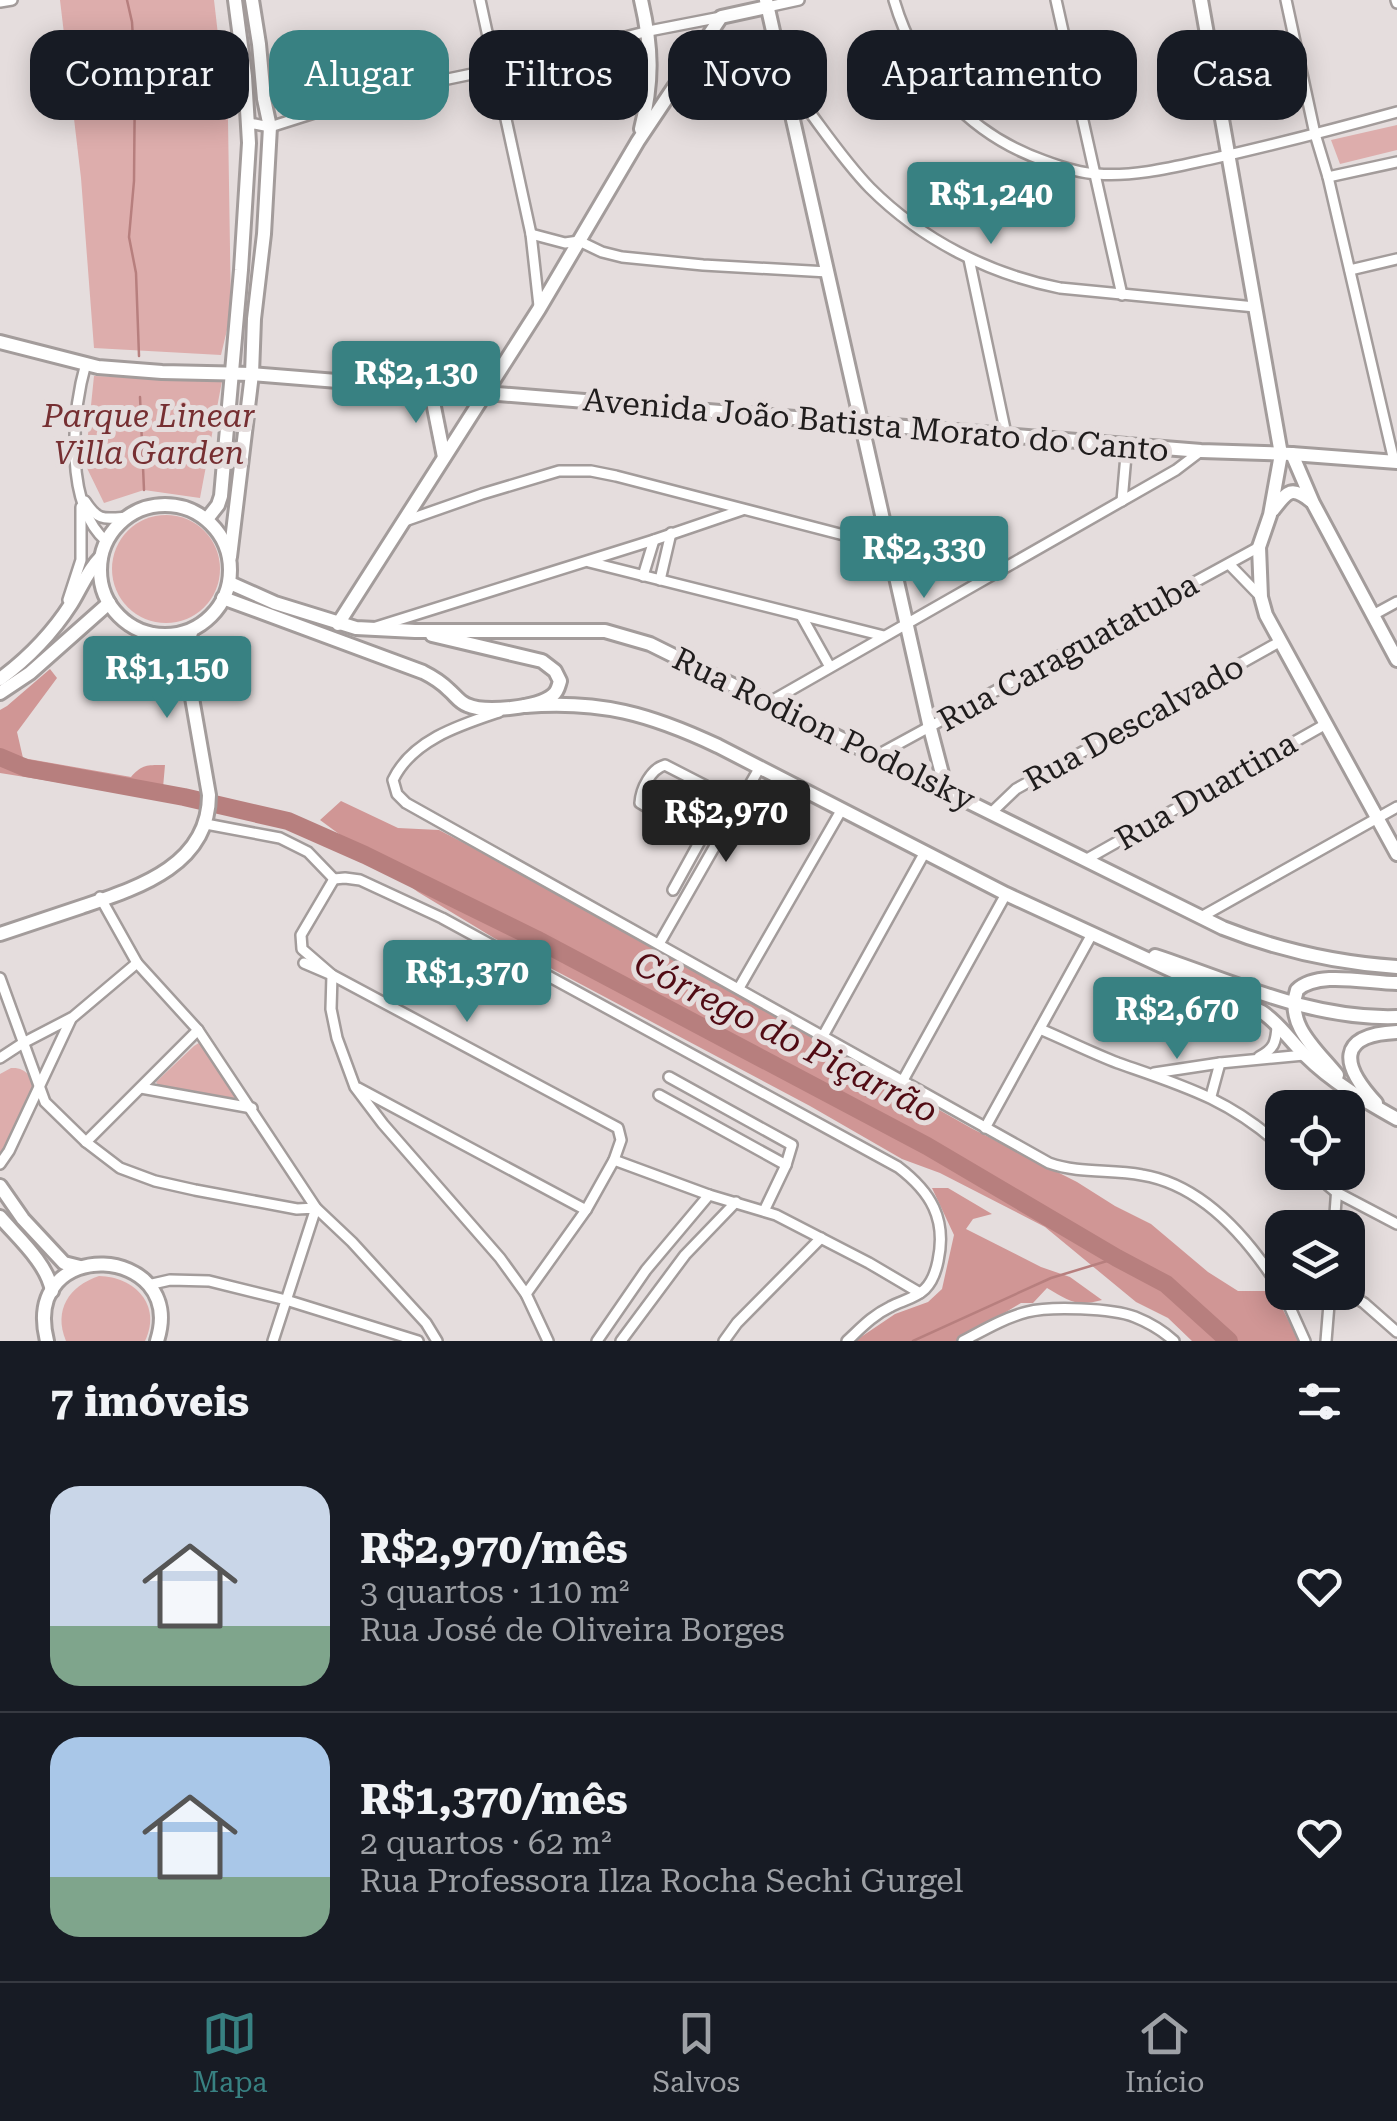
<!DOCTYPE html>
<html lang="pt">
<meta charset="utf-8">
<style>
:root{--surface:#171b24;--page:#20242c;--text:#f1f3f6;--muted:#9ea1a6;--line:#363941;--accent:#388182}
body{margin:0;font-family:"Roboto Serif",serif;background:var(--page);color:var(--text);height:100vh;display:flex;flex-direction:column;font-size:38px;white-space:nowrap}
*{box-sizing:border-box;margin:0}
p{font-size:32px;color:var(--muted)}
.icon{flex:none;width:55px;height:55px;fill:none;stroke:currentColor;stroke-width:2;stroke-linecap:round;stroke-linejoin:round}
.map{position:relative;height:1341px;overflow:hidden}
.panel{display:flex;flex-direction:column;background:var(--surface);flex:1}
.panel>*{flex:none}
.banner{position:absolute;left:30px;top:30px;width:1338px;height:90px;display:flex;gap:20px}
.tools{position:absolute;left:1265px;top:1090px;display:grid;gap:20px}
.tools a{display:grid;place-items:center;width:100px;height:100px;border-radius:20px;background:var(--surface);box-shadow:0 5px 25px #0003;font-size:50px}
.price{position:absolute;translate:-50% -85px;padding:0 22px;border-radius:10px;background:var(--accent);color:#fff;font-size:32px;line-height:65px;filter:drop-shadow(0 2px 5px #0008)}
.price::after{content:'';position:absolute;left:50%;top:60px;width:30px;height:22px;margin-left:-15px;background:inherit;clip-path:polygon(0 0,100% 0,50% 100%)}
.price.selected{background:#222;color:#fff}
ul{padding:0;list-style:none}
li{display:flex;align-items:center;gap:30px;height:250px;padding:0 50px}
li+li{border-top:2px solid var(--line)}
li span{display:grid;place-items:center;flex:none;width:280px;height:200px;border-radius:30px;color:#555}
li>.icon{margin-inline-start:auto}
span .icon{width:120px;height:120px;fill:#fffc;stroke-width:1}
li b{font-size:42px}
h2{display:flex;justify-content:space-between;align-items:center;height:120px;padding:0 50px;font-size:42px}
.chip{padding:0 35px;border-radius:30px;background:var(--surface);box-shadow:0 5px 25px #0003;font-size:35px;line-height:90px}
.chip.selected{background:var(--accent);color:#fff}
.menu{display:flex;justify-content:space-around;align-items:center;height:140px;border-top:2px solid var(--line);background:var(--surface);font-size:28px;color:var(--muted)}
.menu a{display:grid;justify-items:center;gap:5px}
.menu .selected{color:var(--accent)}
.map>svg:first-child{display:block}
</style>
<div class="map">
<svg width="1397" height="1341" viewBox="0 0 1397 1341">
<rect width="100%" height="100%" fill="#e5dddd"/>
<g fill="#ddadac">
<path d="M 60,0 L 214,0 L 228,121 L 231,313 L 221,355 L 94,348 L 81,178 Z"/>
<path d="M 1397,125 L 1397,150 L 1340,164 L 1331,140 Z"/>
<path d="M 94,376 L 222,381 L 200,498 L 144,490 L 104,503 L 85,464 Z"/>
<circle cx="166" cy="569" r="54"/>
<path d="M 202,1041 L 239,1099 L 236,1102 L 161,1089 L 156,1082 L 194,1046 Z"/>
<path d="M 11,1068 C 27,1067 33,1078 33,1093 L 0,1156 L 0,1074 Z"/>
<path d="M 99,1276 C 135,1277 162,1305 145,1341 L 66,1341 C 53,1310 69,1286 99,1276 Z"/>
</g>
<g fill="#d09695">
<path d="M 50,669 L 57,678 L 17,732 L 23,758 L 131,777 C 142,764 148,765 165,765 L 162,799 L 0,773 L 0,710 L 7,706 Z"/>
<path d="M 341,801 L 398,828 L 439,830 L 464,843 L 578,905 L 971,1128 L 1077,1182 L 1115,1206 L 1151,1224 L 1208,1272 L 1238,1291 L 1270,1291 L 1281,1306 L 1299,1341 L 1192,1341 L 1168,1318 L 1136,1302 L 1045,1227 L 940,1173 L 902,1159 L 810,1106 L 494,938 L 418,892 L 320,820 Z"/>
<path d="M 932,1188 L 948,1188 L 992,1214 L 973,1219 L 966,1229 L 1041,1267 L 1070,1277 L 1102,1300 C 1077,1307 1069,1301 1047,1288 L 1033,1303 L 1021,1303 L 958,1341 L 855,1341 L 895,1314 L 928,1302 L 942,1289 L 954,1235 Z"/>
</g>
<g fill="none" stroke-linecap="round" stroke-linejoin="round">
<g stroke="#b77f7e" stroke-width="2.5">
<path d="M 127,0 L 132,22 L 135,72 L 134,181 L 129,237 L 136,273 L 139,356"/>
<path d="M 140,397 L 144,490"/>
<path d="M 913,1341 L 1051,1278 L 1117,1258"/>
</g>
<path stroke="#b77f7e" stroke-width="18" d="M 0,757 L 26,768 L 184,797 L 288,821 L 365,855 L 536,939 L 927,1146 L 1117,1258 L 1166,1284 L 1229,1341"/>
<defs>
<g id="street">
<path d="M 480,0 L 531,234 L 539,306"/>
<path d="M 894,0 C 916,76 970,135 1045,161 C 1061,167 1080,173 1097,174 C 1135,177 1174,167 1211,159 C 1273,145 1335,129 1397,112"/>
<path d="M 1056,0 L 1122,295"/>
<path d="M 1286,0 L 1315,134 L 1328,177 L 1394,461"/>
<path d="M 1396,0 L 1397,3"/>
<path d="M 0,2 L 12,0"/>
<path d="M 767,7 L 799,0"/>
<path d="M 788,84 C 816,118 839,156 870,188 C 922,240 989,274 1060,288 L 1255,307"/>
<path d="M 249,123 L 270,127 L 371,95 L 496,69 L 649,31 L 721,17"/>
<path d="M 1328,177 L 1397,162"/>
<path d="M 531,234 L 565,243 L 579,241 L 602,252 L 622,257 L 703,265 L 828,272"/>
<path d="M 969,259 L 1006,434"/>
<path d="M 1350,270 L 1397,259"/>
<path d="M 86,363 C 72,413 64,504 106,541"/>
<path d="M 85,501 C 98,521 103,519 127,517"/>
<path d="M 1122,501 L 1127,444"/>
<path d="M 405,521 L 482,494 L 559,471 L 591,471 L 616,476 L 890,547"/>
<path d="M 589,562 L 884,636"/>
<path d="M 1229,564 L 1261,597"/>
<path d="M 643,576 L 654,540"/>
<path d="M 660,580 L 671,533"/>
<path d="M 68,600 L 81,560 L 81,507"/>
<path d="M 1373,615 L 1397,602"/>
<path d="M 802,617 L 830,667"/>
<path d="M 376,627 L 654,540 L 742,510"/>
<path d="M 768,703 L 1176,470 L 1201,451"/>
<path d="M 499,712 C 460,725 412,740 393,780 L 397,794 L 406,803 L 1049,1163 C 1080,1174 1110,1169 1142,1175 C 1204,1185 1251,1242 1282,1292"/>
<path d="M 876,756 L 1259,547"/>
<path d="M 992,812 L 1016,789 L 1281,641"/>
<path d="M 206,824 L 280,838 L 308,852 L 334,879"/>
<path d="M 1087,859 L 1326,724"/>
<path d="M 334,879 L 345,878 L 360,880 L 442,918 L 898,1167 C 931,1192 947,1219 938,1261 C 936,1271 932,1282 925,1289 C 916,1298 901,1301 890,1307 C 873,1315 861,1328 847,1341"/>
<path d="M 334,879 L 301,935 L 302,949 L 332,975 L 331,1009 L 337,1038 L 355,1087 L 383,1124 L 500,1258 L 526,1294 L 548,1341"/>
<path d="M 673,890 L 700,841 L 699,838 L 640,803 C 641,788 651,769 665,765 L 739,803"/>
<path d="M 100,897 L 137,963 L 198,1030 L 316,1208 L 352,1242 L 426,1323 L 437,1341"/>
<path d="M 1201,917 L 1397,807"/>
<path d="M 659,944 L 760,767"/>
<path d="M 304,963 L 332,975 L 618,1128 L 621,1140 L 614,1160 L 586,1210 L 526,1294"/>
<path d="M 0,978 L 45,1102 L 86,1142 L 120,1168 L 155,1181 L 195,1190 L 297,1209 L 316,1208 L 273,1341"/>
<path d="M 739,988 L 842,809"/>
<path d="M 1040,1029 C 1066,1040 1092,1053 1118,1063 C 1184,1086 1229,1099 1282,1147"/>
<path d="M 823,1036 L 925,852"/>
<path d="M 1259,1057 C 1274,1049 1276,1043 1277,1026"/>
<path d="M 0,1058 L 23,1043 L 73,1017 L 137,963"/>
<path d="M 1154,1073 L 1220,1063 L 1304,1055"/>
<path d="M 669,1077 L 792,1145 L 786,1165 L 764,1211"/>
<path d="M 902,1082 L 1006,894"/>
<path d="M 141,1088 L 252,1108"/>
<path d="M 358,1088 L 586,1210"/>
<path d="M 659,1095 L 786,1165"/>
<path d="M 1211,1096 L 1220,1063"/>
<path d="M 1341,1108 L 1347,1089"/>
<path d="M 1348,1111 L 1355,1103 L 1363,1099"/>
<path d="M 985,1128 L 1092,934"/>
<path d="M 86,1142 L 198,1030"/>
<path d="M 614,1160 L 709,1195 L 776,1215 L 869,1263 L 920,1293"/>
<path d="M 0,1164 L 9,1151 L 71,1019"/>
<path d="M 1312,1172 L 1336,1192 L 1397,1224"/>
<path d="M 1334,1228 L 1338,1172"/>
<path d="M 148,1285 L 170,1280 L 209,1281 L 286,1300 L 418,1341"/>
<path d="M 1283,1292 L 1305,1341"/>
<path d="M 1283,1292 L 1295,1295 L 1311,1292"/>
<path d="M 1346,1292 L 1364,1303 L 1397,1332"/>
<path d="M 597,1341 L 646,1270 L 709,1195"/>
<path d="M 621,1341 L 685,1255 L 736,1202"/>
<path d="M 724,1341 L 737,1323 L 821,1238"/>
<path d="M 963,1341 C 984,1330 1004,1318 1027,1312 C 1050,1306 1112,1308 1135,1317 C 1150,1323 1162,1330 1174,1341"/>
<path d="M 1326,1341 L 1330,1292"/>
</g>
<g id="secondary">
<path d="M 766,0 L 930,728 L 946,789"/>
<path d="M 1201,0 L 1281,454 L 1270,515 L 1259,547 L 1261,597 L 1266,615 L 1397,854"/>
<path d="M 641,129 C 653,82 652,47 641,0"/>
<path d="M 0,342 L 98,367 L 162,372 L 252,374 L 1201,451 L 1292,454 L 1397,462"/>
<path d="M 430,387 L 444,457"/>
<path d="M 1292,454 L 1313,503 L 1397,660"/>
<circle cx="165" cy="570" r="65"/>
<path d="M 1273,510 C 1287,492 1291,485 1311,501"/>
<path d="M 207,519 L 218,505 L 221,496 L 241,270 L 249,143 L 245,76 L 235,0"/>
<path d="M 230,557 L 252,374 L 254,319 L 264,234 L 270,127 L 264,99 L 259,44 L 252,0"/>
<path d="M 230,583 L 275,603 L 356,628 L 415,631 L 605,631 L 650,644 L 1223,928 C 1279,950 1337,963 1397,967"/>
<path d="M 223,598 L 423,672 C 433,677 441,682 449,690 C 456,696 459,702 467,705 C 485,713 538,708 553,695 C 558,691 558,687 560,681 L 555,671 L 542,661 L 432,635"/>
<path d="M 338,624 L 539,309 L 638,141 L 721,17 L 767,7"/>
<path d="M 152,634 C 171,645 174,647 178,669"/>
<path d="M 0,679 C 27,659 53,632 71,604 C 81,588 87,571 101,557"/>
<path d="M 0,693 L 30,673 L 109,603"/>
<path d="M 525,706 C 600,700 650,714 718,746 L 1006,894 L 1262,1012 C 1280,1024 1290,1041 1306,1056 C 1332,1082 1365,1101 1397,1119"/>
<path d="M 0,934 C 27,925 54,916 81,907 C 137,888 209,866 209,795 L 184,652 L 192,630"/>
<path d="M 1155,956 C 1234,982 1312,1020 1397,1017"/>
<path d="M 1337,1075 C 1317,1050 1285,1025 1297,990 C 1318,970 1368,983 1397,983"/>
<path d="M 1376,1103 C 1341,1065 1336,1035 1397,1032"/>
<path d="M 0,1186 L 23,1219 L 64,1263 L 80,1267"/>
<path d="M 0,1217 C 18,1238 47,1263 52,1291"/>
<path d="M 47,1341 C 20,1234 188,1244 157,1341"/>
</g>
</defs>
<use href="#street" stroke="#a39c9b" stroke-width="14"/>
<use href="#secondary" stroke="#a39c9b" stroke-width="18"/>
<use href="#street" stroke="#fff" stroke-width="9"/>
<use href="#secondary" stroke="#fff" stroke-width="12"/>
</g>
<g text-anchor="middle" stroke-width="10" stroke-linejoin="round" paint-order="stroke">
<g font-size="32" font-style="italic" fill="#762f32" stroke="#e5dddd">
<text x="149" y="427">Parque Linear<tspan x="149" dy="37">Villa Garden</tspan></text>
</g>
<g font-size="32" fill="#201d1d" stroke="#e5dddd">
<text transform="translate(876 425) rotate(5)" y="11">Avenida João Batista Morato do Canto</text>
<text transform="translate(1068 652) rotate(-29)" y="11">Rua Caraguatatuba</text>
<text transform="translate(1134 723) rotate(-29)" y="11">Rua Descalvado</text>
<text transform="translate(824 729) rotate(26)" y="11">Rua Rodion Podolsky</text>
<text transform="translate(1206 791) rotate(-30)" y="11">Rua Duartina</text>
</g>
<g font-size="35" font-style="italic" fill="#510b14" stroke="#e5dddd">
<text transform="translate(786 1037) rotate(27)" y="12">Córrego do Piçarrão</text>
</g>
</g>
</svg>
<div class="tools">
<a><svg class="icon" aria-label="locate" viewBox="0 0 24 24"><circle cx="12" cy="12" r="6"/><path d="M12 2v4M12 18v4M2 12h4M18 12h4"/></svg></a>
<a><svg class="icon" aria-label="layers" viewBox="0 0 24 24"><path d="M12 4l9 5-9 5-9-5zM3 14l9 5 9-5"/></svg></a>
</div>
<b class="price" style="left:991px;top:247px">R$1,240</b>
<b class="price" style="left:416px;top:426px">R$2,130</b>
<b class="price" style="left:924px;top:601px">R$2,330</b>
<b class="price" style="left:167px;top:721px">R$1,150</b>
<b class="price selected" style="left:726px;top:865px">R$2,970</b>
<b class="price" style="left:467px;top:1025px">R$1,370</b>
<b class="price" style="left:1177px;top:1062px">R$2,670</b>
<div class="banner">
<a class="chip">Comprar</a>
<a class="chip selected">Alugar</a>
<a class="chip">Filtros</a>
<a class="chip">Novo</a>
<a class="chip">Apartamento</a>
<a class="chip">Casa</a>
</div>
</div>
<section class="panel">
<h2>7 imóveis<svg class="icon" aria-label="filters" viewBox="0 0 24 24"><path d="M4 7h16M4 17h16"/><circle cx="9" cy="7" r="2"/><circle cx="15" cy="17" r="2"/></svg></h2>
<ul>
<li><span style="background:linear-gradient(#c9d6e8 70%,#7fa58c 0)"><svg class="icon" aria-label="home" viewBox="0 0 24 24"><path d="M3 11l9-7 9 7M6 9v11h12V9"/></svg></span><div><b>R$2,970/mês</b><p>3 quartos · 110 m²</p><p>Rua José de Oliveira Borges</p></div><svg class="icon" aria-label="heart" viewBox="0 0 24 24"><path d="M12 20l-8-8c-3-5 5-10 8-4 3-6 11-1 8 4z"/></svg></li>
<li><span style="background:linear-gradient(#a9c7e8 70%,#7fa58c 0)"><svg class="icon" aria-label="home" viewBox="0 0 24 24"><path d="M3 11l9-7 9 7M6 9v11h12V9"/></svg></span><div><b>R$1,370/mês</b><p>2 quartos · 62 m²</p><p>Rua Professora Ilza Rocha Sechi Gurgel</p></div><svg class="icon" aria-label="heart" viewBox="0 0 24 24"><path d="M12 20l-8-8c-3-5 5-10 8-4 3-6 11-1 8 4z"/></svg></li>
</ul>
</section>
<nav class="menu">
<a class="selected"><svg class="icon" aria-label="map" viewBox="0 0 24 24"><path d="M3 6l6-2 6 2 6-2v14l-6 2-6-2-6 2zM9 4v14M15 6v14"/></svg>Mapa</a>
<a><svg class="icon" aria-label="saved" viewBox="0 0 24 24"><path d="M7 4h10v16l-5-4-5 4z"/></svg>Salvos</a>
<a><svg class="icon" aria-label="home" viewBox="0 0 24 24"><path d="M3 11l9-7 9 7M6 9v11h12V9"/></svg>Início</a>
</nav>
